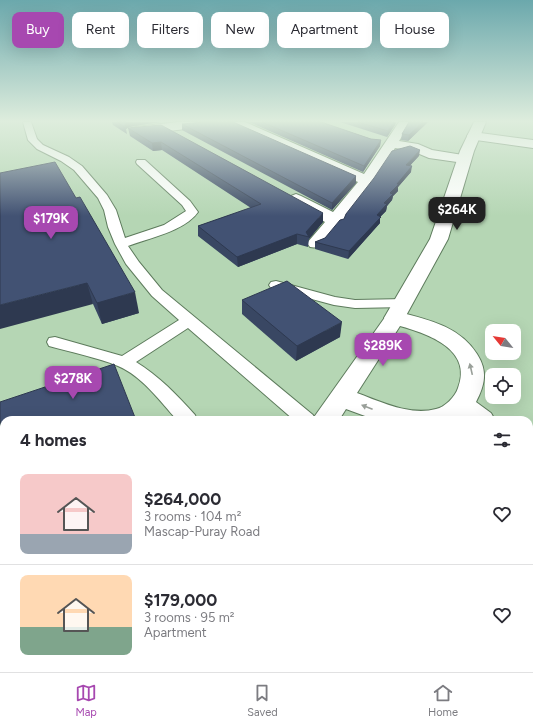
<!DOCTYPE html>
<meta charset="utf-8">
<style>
:root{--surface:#fff;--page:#f2f2f3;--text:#2b2b33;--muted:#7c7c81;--line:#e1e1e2;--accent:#a748b0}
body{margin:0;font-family:Figtree,sans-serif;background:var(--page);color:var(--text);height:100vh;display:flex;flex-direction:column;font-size:15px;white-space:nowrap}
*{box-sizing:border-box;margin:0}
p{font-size:13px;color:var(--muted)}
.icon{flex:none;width:22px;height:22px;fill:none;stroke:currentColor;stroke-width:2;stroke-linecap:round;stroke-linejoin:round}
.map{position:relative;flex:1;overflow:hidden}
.side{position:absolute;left:0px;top:416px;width:533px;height:256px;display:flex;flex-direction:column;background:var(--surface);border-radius:12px 12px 0 0;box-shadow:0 4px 16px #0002}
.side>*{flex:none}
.hud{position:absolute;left:12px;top:12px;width:509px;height:36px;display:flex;gap:8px}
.needle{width:26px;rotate:300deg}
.tools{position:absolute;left:485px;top:324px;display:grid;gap:8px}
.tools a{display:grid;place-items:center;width:36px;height:36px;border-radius:8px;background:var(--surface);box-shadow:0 4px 16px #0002;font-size:20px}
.price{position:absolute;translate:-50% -34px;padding:0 9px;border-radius:8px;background:var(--accent);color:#fff;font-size:13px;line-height:26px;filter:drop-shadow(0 1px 2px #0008)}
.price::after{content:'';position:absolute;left:50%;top:24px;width:12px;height:9px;margin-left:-6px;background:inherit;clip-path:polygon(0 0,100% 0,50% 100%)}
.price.selected{background:#222;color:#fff}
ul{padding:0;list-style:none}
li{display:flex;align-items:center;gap:12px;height:100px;padding:0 20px}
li+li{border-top:1px solid var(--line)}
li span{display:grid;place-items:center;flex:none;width:112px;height:80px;border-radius:8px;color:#555}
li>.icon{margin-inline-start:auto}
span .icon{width:48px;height:48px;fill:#fffc;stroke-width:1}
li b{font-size:17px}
h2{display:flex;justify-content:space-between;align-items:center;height:48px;padding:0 20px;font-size:17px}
.pill{padding:0 14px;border-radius:8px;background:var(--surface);box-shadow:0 4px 16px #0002;font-size:14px;line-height:36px}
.pill.selected{background:var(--accent);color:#fff}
.tab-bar{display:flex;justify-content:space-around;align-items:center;height:56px;border-top:1px solid var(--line);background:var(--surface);font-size:11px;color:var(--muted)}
.tab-bar a{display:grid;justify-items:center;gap:2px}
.tab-bar .selected{color:var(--accent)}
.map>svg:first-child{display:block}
</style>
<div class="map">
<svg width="533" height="672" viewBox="0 0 533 672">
<rect width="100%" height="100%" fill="#b5d6b4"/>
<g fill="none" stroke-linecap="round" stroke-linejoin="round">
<defs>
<g id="service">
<path d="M 23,122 L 31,122 L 37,139 L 43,145 L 69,157 L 82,166 L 107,195 L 116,210 L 125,238 L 164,225 L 186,211 L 182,205 L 137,164 L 136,162 L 137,160 L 145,160 L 190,201 L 198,212 C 185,231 149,238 128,246 L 139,262 L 162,290 L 313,415 L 315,420 L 294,420 L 188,328 L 136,362 C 159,376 177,395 195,415 L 197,420 L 177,420 C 160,401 142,376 118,366 C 99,358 70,352 49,346 L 47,342 L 49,338 L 55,337 L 122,356 L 179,320 L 152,296 L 126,264 L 115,244 L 108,227 L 104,210 L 98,198 L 74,170 L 61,161 L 37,149 L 28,140 Z"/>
<path d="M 276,281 L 335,297 L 355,300 L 405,299 L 410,300 L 412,303 L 410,306 L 405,307 L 355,308 L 334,305 L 271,288 L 269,285 L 271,282 Z"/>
<path d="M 529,646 L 533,648 L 533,672 L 522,672 L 519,668 L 529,668 Z"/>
<path d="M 163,668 L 192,668 L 194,672 L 165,672 Z"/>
<path d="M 318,668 L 350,668 L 348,672 L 316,672 Z"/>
</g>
<g id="minor">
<path d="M 178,122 L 216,122 L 210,126 L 136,135 L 132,134 L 130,131 L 132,128 L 136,127 Z"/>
<path d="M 228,122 L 245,122 L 364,174 L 399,122 L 411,122 L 399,141 L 418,144 L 432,150 L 469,156 L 471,159 L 469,162 L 464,163 L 429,158 L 410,150 L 395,148 L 372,184 L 344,220 L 342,225 L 339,225 C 331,236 325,250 310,247 L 307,243 L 325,222 L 291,202 L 288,199 L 291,196 L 296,194 L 301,196 L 333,212 L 358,182 L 230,125 Z"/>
<path d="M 473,132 L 533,140 L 533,148 L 469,139 L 467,136 L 469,133 Z"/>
</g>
<path id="tertiary" d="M 474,122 L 486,122 L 474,151 L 448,239 L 402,323 L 395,325 L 388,323 L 384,318 L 430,239 L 460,151 Z"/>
<g id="secondary">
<path d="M 395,311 C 425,319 459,325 477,354 C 488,371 485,385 476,402 L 491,413 L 495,420 L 462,419 L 460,420 L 376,420 L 346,409 L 339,420 L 312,420 L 388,313 ZM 400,326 C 429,334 473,350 458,388 C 455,397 445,407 436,409 C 410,416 381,402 357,393 Z"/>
<path d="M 529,442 L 533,443 L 533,467 L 529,466 Z"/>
<path d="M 27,668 L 69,668 L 67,672 L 25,672 Z"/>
</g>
</defs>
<use href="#service" stroke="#5d7b5c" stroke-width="2"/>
<use href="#minor" stroke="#5d7b5c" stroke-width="2"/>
<use href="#tertiary" stroke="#5d7b5c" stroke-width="2"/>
<use href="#secondary" stroke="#5d7b5c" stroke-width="2"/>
<use href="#service" fill="#fff" fill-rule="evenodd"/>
<use href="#minor" fill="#fff" fill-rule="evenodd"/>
<use href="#tertiary" fill="#fff" fill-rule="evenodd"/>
<use href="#secondary" fill="#fff" fill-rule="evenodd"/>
</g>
<g fill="#394763">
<path d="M 112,122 L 160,122 L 129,127 L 126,129 L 127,134 L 113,125 Z"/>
<path d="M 249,122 L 321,122 L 371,139 L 381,140 L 380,146 L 363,172 Z"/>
<path d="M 340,122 L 396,122 L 395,125 L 387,137 Z"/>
<path d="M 428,122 L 408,141 L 401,140 L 402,134 Z"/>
<path d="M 182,124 L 356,176 L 356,183 L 332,210 L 182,130 Z"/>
<path d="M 161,125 L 323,222 L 309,239 L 308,247 L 297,244 L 238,267 L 198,236 L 198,226 L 251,208 L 162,150 L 153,151 L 130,136 L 128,128 Z"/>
<path d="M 419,156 L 410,165 L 411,172 L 398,187 L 398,191 L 393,196 L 392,200 L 387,206 L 386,211 L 380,217 L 380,223 L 348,259 L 315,249 L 315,242 L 325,238 L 344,219 Z"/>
<path d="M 0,173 L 139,313 L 102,324 L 93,304 Z"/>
<path d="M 242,300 L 340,337 L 296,361 L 242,314 Z"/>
</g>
<g fill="#2e3950">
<path d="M 127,122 L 160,122 L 133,126 L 129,127 L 126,129 L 125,125 Z"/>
<path d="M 394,122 L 396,122 L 395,125 L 387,137 L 388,131 Z"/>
<path d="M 423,122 L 428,122 L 408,141 L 409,135 Z"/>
<path d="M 381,140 L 380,146 L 363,172 L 364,166 Z"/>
<path d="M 161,142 L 162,150 L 153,151 L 152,143 Z"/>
<path d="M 420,150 L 419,156 L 405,171 L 406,165 Z"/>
<path d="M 412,166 L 411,172 L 398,187 L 398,191 L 393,196 L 392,200 L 387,206 L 386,211 L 380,217 L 380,223 L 348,259 L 349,251 L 377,215 L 397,184 Z"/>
<path d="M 356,176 L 356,183 L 332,210 L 332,203 Z"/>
<path d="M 323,213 L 323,222 L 309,239 L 309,237 L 306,232 Z"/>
<path d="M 297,234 L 297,244 L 238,267 L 237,257 Z"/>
<path d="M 87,283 L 93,304 L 0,329 L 0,305 Z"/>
<path d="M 135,292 L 139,313 L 102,324 L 97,303 Z"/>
<path d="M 342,322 L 340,337 L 296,361 L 297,346 Z"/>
</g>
<g fill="#425273" stroke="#2e3950">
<path d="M 117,122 L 127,122 L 125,125 L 126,128 Z"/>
<path d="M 205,122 L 233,122 L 356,176 L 332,203 L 182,124 Z"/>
<path d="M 262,122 L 321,122 L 371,139 L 381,140 L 364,166 Z"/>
<path d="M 358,122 L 394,122 L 388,131 Z"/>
<path d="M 409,122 L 423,122 L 409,135 L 402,134 Z"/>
<path d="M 161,125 L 323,213 L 306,232 L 309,237 L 297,234 L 237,257 L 198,226 L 261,204 L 161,142 L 152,143 L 128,128 Z"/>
<path d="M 410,146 L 420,150 L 406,165 L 412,166 L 397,184 L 399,184 L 390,193 L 393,194 L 384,203 L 387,204 L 377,215 L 381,217 L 349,251 L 315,242 L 325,238 L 340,220 L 344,219 L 346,214 L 374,178 L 392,151 Z"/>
<path d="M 55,162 L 76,198 L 80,197 L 135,292 L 97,303 L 87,283 L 0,305 L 0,173 Z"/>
<path d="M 287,281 L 342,322 L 297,346 L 242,300 Z"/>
<path d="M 114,364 L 136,420 L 4,420 L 4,442 L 0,419 L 0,402 Z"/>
</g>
<defs><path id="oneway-solid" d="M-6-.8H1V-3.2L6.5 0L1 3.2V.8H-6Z"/></defs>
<g fill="#999f99">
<use href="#oneway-solid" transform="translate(471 369) rotate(-103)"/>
<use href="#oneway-solid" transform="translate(367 407) rotate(-159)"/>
</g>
<linearGradient id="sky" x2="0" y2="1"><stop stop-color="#6ba8ac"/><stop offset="0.56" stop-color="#deeddd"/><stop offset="1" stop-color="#deeddd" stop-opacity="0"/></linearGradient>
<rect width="533" height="216" fill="url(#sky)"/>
</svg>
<div class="tools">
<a><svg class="needle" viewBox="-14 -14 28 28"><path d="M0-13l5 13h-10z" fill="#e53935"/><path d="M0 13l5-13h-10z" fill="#7c7c81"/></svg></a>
<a><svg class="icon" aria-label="locate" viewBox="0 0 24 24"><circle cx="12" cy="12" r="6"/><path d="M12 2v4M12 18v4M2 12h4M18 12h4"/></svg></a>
</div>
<b class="price selected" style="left:457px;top:231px">$264K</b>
<b class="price" style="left:51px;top:240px">$179K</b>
<b class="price" style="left:383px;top:367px">$289K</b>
<b class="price" style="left:73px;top:400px">$278K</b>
<div class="hud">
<a class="pill selected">Buy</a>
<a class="pill">Rent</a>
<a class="pill">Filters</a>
<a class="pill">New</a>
<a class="pill">Apartment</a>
<a class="pill">House</a>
</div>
<section class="side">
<h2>4 homes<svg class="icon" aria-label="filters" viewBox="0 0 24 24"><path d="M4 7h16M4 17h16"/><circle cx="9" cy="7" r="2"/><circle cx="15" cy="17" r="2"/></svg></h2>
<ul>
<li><span style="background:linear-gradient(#f6c9c9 75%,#9aa5b1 0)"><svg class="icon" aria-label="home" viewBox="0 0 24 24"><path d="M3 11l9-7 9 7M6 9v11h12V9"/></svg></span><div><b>$264,000</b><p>3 rooms · 104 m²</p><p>Mascap-Puray Road</p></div><svg class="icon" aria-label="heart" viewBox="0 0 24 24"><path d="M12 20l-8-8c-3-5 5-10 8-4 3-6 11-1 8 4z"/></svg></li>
<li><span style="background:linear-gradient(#ffd9b3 65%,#7fa58c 0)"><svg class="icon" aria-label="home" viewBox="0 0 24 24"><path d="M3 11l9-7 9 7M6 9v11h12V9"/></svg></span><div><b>$179,000</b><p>3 rooms · 95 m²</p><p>Apartment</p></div><svg class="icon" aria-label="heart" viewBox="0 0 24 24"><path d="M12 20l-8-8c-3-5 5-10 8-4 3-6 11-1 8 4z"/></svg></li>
</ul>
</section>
</div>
<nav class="tab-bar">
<a class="selected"><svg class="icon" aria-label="map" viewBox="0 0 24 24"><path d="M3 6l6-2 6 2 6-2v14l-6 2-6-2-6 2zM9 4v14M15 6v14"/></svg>Map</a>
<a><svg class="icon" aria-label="saved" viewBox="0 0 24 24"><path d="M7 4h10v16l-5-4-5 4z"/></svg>Saved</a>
<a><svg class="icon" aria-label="home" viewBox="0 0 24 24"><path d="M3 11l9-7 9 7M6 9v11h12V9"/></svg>Home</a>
</nav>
